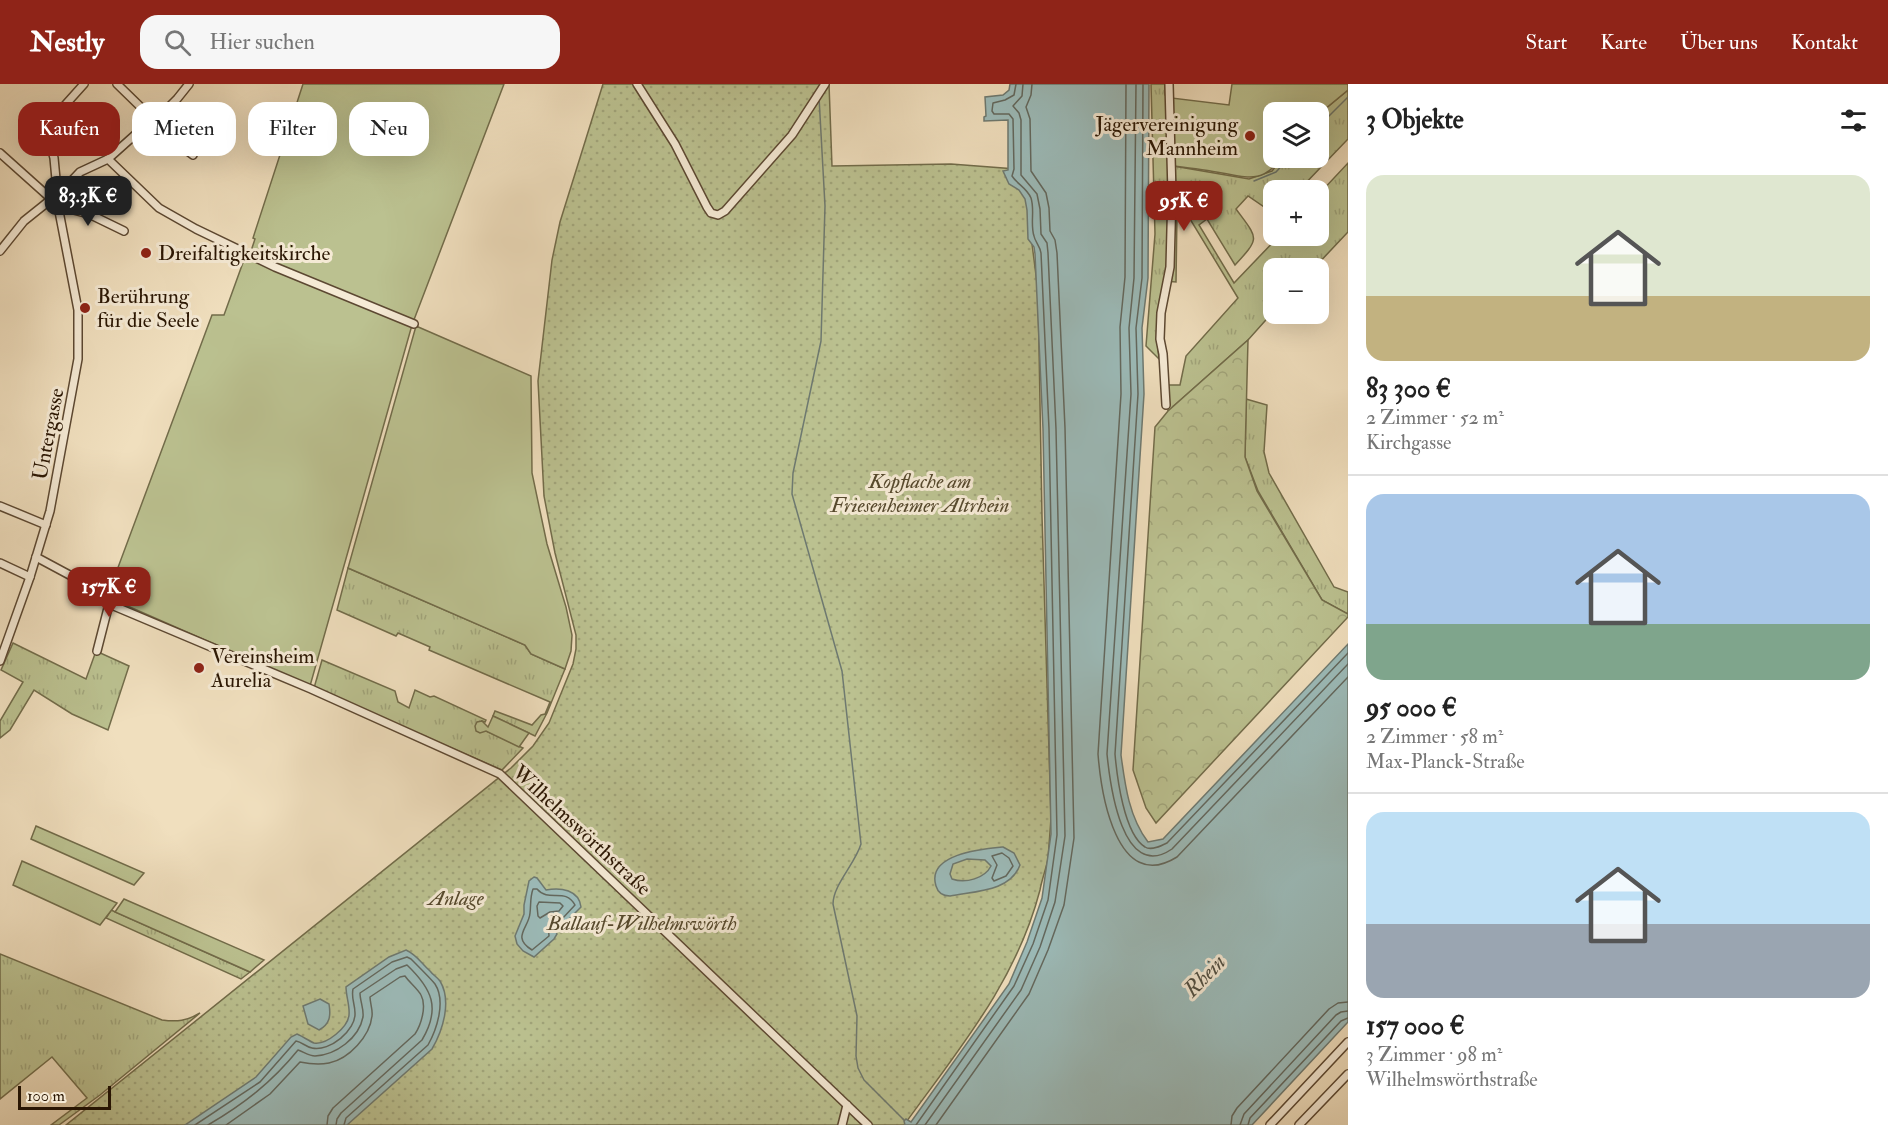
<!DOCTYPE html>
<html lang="de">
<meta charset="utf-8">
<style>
:root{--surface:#fff;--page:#f6f6f6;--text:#222;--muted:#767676;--line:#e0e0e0;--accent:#8f2418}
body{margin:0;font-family:"IM FELL Double Pica",serif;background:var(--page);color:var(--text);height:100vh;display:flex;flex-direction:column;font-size:22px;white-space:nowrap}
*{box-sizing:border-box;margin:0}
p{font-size:20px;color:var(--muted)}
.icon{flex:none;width:33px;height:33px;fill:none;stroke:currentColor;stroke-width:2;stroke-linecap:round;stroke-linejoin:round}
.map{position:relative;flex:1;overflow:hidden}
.panel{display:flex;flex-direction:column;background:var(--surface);width:540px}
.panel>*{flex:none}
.guide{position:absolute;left:18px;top:18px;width:570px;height:54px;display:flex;gap:12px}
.tools{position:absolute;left:1263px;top:18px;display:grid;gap:12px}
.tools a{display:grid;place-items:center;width:66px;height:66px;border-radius:12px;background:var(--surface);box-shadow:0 6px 24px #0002;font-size:30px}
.scale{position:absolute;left:18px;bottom:15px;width:93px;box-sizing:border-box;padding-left:6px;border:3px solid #2a1603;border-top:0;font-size:16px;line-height:21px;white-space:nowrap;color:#2a1603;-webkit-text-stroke:4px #f5ead5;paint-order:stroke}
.price{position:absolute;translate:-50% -51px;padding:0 14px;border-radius:12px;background:var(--accent);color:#fff;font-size:20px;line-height:39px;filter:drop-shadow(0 2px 3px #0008)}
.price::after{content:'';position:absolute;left:50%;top:36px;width:18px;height:14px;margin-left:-9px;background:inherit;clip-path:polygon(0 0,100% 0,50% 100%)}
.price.current{background:#222;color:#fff}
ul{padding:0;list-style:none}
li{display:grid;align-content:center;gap:12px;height:318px;padding:0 18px}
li+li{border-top:2px solid var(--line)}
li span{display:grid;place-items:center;height:186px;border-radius:18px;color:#555}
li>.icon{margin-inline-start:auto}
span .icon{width:108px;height:108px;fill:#fffc;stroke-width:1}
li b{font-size:26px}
h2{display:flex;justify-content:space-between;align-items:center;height:72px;padding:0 18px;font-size:26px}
.pill{padding:0 21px;border-radius:18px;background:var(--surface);box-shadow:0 6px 24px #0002;font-size:21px;line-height:54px}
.pill.current{background:var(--accent);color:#fff}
header{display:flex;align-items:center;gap:36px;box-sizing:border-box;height:84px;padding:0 30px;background:var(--accent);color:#fff}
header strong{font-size:28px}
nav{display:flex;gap:33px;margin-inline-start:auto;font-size:21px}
.search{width:420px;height:54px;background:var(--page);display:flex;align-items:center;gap:15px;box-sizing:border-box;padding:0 21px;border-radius:18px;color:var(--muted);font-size:22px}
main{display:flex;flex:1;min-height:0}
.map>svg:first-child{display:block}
</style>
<header>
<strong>Nestly</strong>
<div class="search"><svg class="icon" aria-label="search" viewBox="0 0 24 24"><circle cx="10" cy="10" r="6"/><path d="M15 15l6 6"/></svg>Hier suchen</div>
<nav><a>Start</a><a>Karte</a><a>Über uns</a><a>Kontakt</a></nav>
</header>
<main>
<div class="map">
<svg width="1348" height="1041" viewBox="0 0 1348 1041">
<defs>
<pattern id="grass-tufts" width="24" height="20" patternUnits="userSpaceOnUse" patternTransform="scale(1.5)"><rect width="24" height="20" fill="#bbc190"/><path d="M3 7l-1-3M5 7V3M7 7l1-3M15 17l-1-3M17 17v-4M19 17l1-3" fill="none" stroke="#a1a57b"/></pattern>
<pattern id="forest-crowns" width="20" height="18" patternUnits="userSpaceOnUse" patternTransform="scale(1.5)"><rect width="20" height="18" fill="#bbc190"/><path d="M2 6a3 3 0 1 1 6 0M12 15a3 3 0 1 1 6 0" fill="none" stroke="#a1a57b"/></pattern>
<pattern id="park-dots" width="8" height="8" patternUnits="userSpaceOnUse" patternTransform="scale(1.5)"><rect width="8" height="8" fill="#bbc190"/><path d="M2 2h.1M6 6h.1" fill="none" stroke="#a1a57b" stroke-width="1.8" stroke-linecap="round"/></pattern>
</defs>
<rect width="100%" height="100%" fill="#f0dfbe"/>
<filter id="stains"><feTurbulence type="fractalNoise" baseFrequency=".00333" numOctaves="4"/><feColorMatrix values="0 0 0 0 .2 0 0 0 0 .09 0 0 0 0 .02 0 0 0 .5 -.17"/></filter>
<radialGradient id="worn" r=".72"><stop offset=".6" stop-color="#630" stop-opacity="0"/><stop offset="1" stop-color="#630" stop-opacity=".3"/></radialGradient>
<g fill="url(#grass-tufts)" stroke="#726c4a" stroke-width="1.5">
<path d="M 1151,0 L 1165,0 L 1165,11 L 1172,14 L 1174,82 L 1249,95 L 1272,87 L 1282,74 L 1318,74 L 1319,30 L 1348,6 L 1348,55 L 1299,106 L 1274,106 L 1273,129 L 1248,112 L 1236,125 C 1258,155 1261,153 1235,181 L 1207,135 L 1199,141 L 1234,199 L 1279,152 L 1318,152 L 1319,110 L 1348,79 L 1348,148 L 1314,184 L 1274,184 L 1273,228 L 1248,256 L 1168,327 L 1167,301 L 1180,301 L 1186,272 L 1238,214 L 1187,130 L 1177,129 L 1176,198 L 1164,197 C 1157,227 1155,244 1159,275 L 1146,262 L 1155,150 Z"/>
<path d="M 1246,315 L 1267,321 L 1264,368 L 1269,389 L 1334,503 L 1348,508 L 1348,530 L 1322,516 L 1258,407 L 1245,373 Z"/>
<path d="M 348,484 L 525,561 L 531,570 L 565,585 L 547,629 L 535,652 L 493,632 L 495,627 L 532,641 L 541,631 L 545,630 L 550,618 L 429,566 L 430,563 L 398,549 L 396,552 L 337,526 Z"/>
<path d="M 13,559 L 86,595 L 96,567 L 129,582 L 108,646 L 72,630 L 34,606 L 10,646 L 0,654 L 0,637 L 23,598 L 1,586 Z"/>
<path d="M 322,576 L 395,607 L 398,618 L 409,624 L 415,606 L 430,613 L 434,612 L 486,636 L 485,638 L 482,637 L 486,647 L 523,664 L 502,686 L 314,604 Z"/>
<path d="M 111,826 L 250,888 L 241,895 L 106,834 Z"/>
<path d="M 0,870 L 162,936 C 177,938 187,937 200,929 L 100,1011 L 59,1041 L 51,1041 L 87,1014 L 52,973 L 0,1015 Z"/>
</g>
<path fill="url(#forest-crowns)" stroke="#726c4a" stroke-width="1.5" d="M 1248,256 L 1245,373 L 1257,407 L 1322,516 L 1348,530 L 1348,533 L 1156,739 L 1146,724 L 1133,686 L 1155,343 L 1168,327 Z"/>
<path fill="url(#park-dots)" stroke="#726c4a" stroke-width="1.5" d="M 603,0 L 829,0 L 832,82 L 951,80 L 1016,85 L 1026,113 L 1038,207 L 1042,432 L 1051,734 C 1050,747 1049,761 1048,775 C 1046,785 1042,795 1040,806 C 1016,898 959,965 904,1041 L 66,1041 L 511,684 L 533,662 L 549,639 L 573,580 L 576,565 L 576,551 L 555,469 L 544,412 L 538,297 L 552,176 L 560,138 Z"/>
<g fill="#bbc190" stroke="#726c4a" stroke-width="1.5">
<path d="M 303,0 L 504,0 L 412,241 L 310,602 L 107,513 L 212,231 L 224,231 L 245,173 L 251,167 L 255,155 L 253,154 Z"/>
<path d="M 1232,0 L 1348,0 L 1348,6 L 1319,30 L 1274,28 L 1274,74 L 1282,74 C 1262,99 1250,94 1222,89 C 1206,86 1190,84 1174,82 L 1172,14 L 1229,21 Z"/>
<path d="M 416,242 L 531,292 L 532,389 L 547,460 L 566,523 L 572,551 L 571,567 L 565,585 L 531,570 L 525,561 L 348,484 Z"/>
<path d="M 493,632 L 529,649 L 519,663 L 486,647 L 480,649 L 476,647 L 475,642 L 477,638 L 482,637 L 488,643 Z"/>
<path d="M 36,742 L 144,789 L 134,801 L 31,755 Z"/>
<path d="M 22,777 L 117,819 L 100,841 L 13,801 Z"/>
<path d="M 124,815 L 264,876 L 250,888 L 115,828 Z"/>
</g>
<g fill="#9cbbb9" stroke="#6e7970" stroke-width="1.5" fill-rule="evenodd">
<path d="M 1010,0 L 1149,0 L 1148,194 L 1142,244 L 1144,310 L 1121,671 C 1125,701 1129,733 1148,758 L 1163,755 L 1348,560 L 1348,938 L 1252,1041 L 905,1041 L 904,1037 L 906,1035 L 911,1038 L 1009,900 L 1027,858 L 1042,814 L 1051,750 L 1043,345 L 1035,170 L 1034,163 L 1028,155 L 1027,126 L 1025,115 L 1019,106 L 1009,100 L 1003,87 L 1008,86 L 1008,36 L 984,37 L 984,33 L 986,32 L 985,13 L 1003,11 L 1009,6 Z"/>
<path d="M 1003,763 L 1014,769 L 1020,781 C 1010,808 974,807 950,812 C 943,812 938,809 936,802 C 926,770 982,765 1003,763 ZM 967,775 L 985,776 L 991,782 C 985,794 966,800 952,795 L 950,790 L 953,780 Z"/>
<path d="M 534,793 L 537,794 L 546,806 C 561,803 579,806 581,823 L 561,843 L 556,840 L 553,842 L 557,850 L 554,855 L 534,873 L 523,867 L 517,860 L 515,852 L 524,830 L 524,821 L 529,797 Z"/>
<path d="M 406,866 C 417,871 421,879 430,887 C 433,891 437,893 440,897 C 452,917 443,946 432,965 L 347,1041 L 185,1041 L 256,993 L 291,953 L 297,950 C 302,952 309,957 314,959 C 327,961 348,943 349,931 C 350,922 346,912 346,903 L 389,873 Z"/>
<path d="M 320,915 L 329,920 C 331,932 330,940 319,946 L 308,940 L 303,922 Z"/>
</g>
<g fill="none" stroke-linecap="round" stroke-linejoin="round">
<g stroke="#63685e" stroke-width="1.5">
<path d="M 1126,0 L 1125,193 L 1120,243 L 1121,310 L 1098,670 C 1101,708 1116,811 1177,773 L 1348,593"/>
<path d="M 1136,0 L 1134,194 L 1129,244 L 1131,310 L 1107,670 C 1110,700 1122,799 1172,765 L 1348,580"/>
<path d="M 1143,0 L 1142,194 L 1136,244 L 1138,310 L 1115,670 C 1117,693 1124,750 1145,763 C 1151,767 1161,762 1167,759 L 1348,569"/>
<path d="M 1002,769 L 1009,774 L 1013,782 L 1006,792 L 994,797 L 992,794 L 997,781 L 992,772 Z"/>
<path d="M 533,805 L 537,805 C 549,819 565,803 575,821 L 562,835 C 546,834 548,838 549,852 L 532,866 C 511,853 529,844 530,829 C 531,821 530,813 533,805 Z"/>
<path d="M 539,818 L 560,819 L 563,822 L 559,827 L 550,828 L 540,834 L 538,832 L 537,822 Z"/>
<path d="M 195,1041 L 260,998 L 296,957 C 302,958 306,963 312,964 C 330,968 356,946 355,929 C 355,920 351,914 353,905 L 392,878 L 407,873 L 411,875 C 417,881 431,895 435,900 C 446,917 437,945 428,961 L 346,1034 L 344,1041"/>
<path d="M 208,1041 C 244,1020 272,998 298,966 C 304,968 309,972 315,972 C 336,971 359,954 363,933 C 364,925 360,917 360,909 L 396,885 L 407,881 C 432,905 441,924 422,956 L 341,1029 L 337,1035 L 336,1041"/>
<path d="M 226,1041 L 270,1010 L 300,978 C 310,980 318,981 329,979 C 349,975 370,952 372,932 C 373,926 370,919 370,913 L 400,893 L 405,892 C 409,898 418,905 421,911 C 427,922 421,941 415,950 L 333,1024 L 328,1032 L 327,1041"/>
<path d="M 916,1041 L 1014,902 L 1033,860 L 1048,816 L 1057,751 L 1049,345 L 1041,169 C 1040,162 1035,158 1034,152 C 1030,140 1035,126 1031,114 C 1027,104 1017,100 1012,92 L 1014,85 L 1013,35 L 1009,30 L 994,30 L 992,27 L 993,19 L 1005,16 L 1014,11 L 1016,0"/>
<path d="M 925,1041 L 1021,906 L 1040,863 L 1055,818 L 1065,752 L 1056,345 L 1048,169 L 1047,159 L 1041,150 L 1040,125 L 1037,110 L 1021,91 L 1021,36 L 1019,29 L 1013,22 L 1022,12 L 1023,0"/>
<path d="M 936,1041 L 1029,910 L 1048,866 L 1064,821 L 1074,754 L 1065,344 L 1057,169 L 1055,156 L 1050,147 L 1049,124 L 1046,109 L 1031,87 L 1030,35 L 1026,23 L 1031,11 L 1032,0"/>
<path d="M 1231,1041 L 1232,1032 L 1237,1024 L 1329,925 L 1338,919 L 1348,918"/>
<path d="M 1240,1041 L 1244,1030 L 1336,931 L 1341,928 L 1348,927"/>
<path d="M 1248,1041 L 1250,1034 L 1341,937 L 1348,934"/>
</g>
<g stroke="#6e7970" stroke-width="1.5">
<path d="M 819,13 L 825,122 L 821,257 L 793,389 L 792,410 L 842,587 L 861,760 C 855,780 833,801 833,820 L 857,932 L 856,972 L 858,984 L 864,996 L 904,1036"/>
<path d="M 1318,43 L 1348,13"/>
<path d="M 1254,97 L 1276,88 L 1289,74"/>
</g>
<defs>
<g id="street">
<path d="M 117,0 L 155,37"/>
<path d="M 637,0 L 675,60 L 707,123 L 711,129 L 718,131 L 725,127 L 792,51 L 825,0"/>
<path d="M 146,41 L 162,54 L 174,57 L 193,71"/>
<path d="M 0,69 L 48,112"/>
<path d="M 108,75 L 159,124 L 196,145 L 275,183 L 414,240"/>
<circle cx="57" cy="114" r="8"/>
<path d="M 57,106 L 54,74 L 49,56 L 50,43 L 57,30 L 84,0"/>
<path d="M 62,107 L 80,88 L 108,75 L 146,41 L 155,37 L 177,15 L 189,0"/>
<path d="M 0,167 L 24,137 L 49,117"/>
<path d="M 1166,321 L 1163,270 L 1160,255 L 1161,229 L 1170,183 L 1172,109 L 1169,0"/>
<path d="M 0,422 L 46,441"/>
<path d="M 36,473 L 77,495 L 109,520 L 311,605 L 500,690 L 868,1041"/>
<path d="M 0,479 L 30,493"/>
<path d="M 97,567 L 109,520"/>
<path d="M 0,577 L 30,493 L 50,427 L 78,275 L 78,226 L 58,122 L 89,130 L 124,147"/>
<path d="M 842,1041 L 847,1021"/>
<path d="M 1270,1041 L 1348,958"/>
<path d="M 1299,1041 L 1348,990"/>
</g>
</defs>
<use href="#street" stroke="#5c4832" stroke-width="10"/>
<use href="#street" stroke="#f5ead5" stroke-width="7"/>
</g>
<g fill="#8f2418" stroke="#f5ead5" stroke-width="2">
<circle cx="1250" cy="52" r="6"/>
<circle cx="146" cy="169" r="6"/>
<circle cx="85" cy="224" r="6"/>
<circle cx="199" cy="584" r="6"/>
</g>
<g text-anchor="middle" stroke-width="6" stroke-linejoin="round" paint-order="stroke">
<g font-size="21" fill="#2a1603" stroke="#f5ead5" text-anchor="start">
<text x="1238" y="47" text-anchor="end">Jägervereinigung<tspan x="1238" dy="24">Mannheim</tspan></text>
<text x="158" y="176">Dreifaltigkeitskirche</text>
<text x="97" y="219">Berührung<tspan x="97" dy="24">für die Seele</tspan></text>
<text x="211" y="579">Vereinsheim<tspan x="211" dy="24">Aurelia</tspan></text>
</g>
<g font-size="21" fill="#2a1603" stroke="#f5ead5">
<text transform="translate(48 350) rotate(-79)" y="7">Untergasse</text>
<text transform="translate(582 746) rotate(43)" y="7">Wilhelmswörthstraße</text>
</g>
<g font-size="21" font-style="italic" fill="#56492d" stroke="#f5ead5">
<text x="920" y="404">Kopflache am<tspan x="920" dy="24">Friesenheimer Altrhein</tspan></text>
<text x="456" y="821">Anlage</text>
<text x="642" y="846">Ballauf-Wilhelmswörth</text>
</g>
<g font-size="22" font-style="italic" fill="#525043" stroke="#f5ead5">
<text transform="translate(1204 891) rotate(-46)" y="8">Rhein</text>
</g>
</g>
<rect width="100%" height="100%" filter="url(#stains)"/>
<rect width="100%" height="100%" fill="url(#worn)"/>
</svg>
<div class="tools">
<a><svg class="icon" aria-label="layers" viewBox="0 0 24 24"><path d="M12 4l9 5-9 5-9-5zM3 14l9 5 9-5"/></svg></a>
<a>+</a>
<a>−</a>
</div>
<div class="scale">100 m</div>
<b class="price current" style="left:88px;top:143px">83.3K €</b>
<b class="price" style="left:1184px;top:148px">95K €</b>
<b class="price" style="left:109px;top:534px">157K €</b>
<div class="guide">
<a class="pill current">Kaufen</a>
<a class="pill">Mieten</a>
<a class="pill">Filter</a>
<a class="pill">Neu</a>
</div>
</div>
<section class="panel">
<h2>3 Objekte<svg class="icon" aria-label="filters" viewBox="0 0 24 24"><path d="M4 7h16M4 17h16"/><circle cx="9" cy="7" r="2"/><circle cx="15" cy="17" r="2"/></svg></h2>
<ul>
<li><span style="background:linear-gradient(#dfe7d0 65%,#c2b280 0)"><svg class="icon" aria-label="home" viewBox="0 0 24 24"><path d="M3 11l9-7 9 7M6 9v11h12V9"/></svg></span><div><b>83 300 €</b><p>2 Zimmer · 52 m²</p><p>Kirchgasse</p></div></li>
<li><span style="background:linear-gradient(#a9c7e8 70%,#7fa58c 0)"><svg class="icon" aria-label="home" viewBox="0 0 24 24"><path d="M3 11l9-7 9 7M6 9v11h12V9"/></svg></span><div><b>95 000 €</b><p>2 Zimmer · 58 m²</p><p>Max-Planck-Straße</p></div></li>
<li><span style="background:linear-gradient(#bfe0f5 60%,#9aa5b1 0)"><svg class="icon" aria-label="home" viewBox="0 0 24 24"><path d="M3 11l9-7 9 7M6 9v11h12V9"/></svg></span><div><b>157 000 €</b><p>3 Zimmer · 98 m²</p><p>Wilhelmswörthstraße</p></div></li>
</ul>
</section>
</main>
